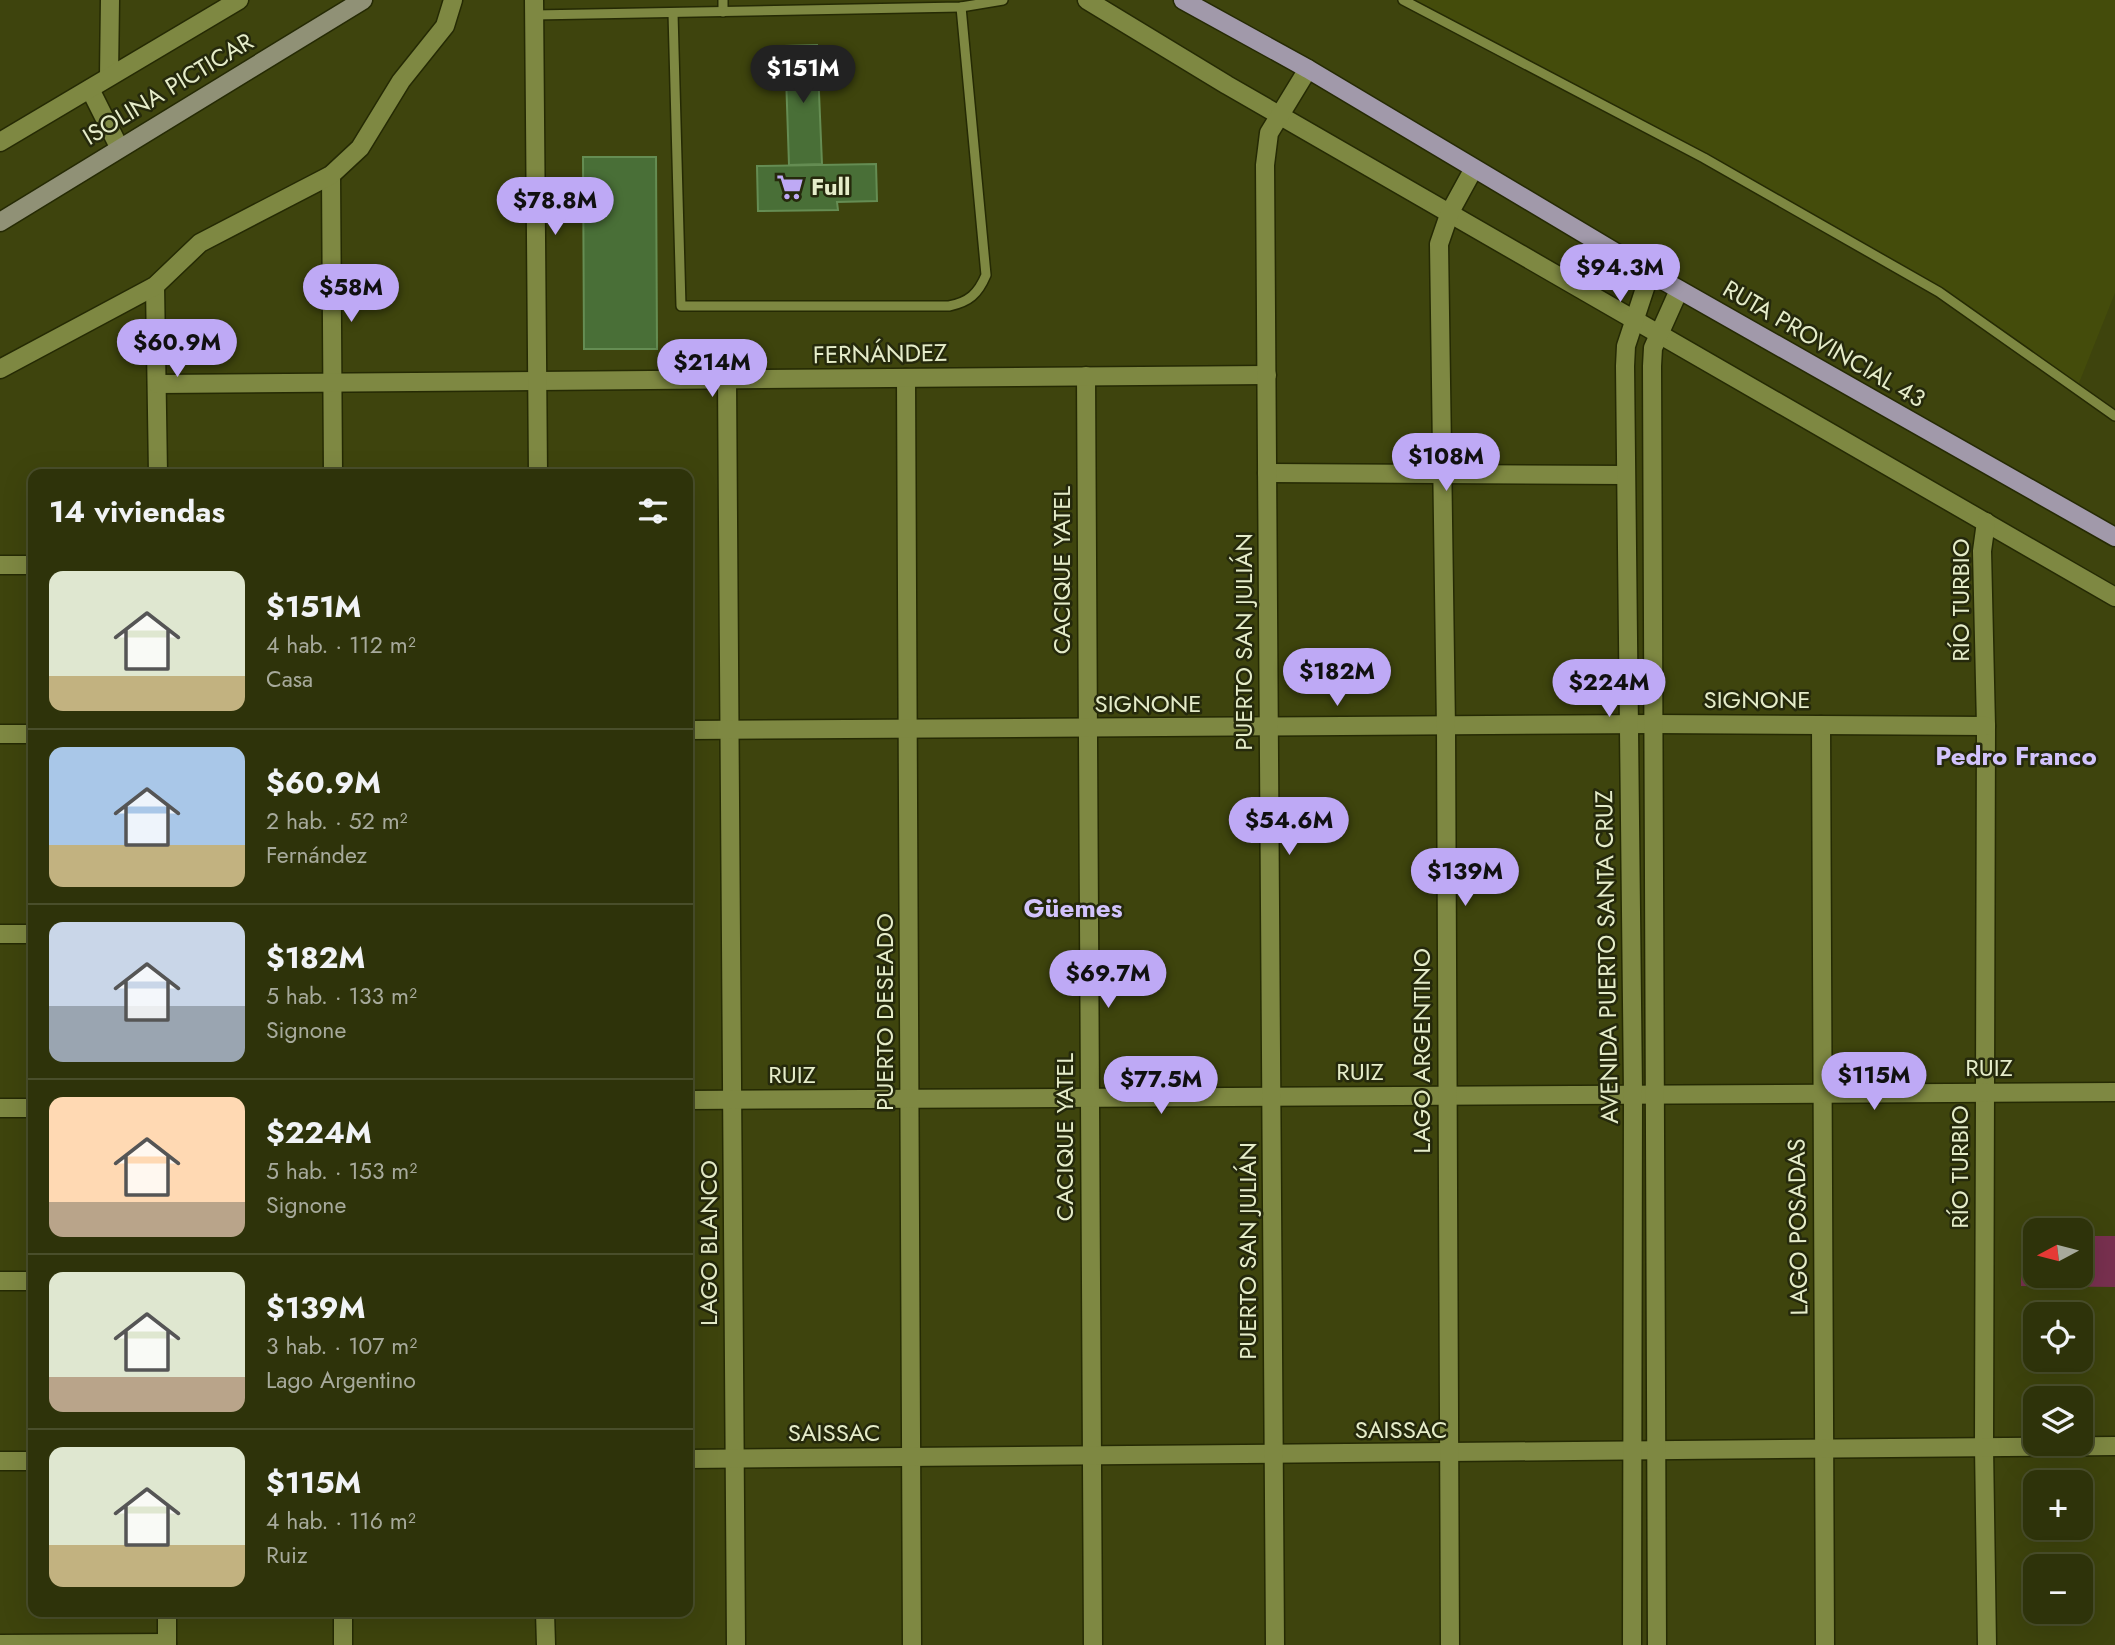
<!DOCTYPE html>
<html lang="es">
<meta charset="utf-8">
<style>
:root{--surface:#2e330a;--page:#363b13;--text:#f1f3f6;--muted:#a7aa9c;--line:#494e2b;--accent:#bea9f5}
body{margin:0;font-family:Jost,sans-serif;background:var(--page);color:var(--text);height:100vh;display:flex;flex-direction:column;font-size:26px;white-space:nowrap}
*{box-sizing:border-box;margin:0}
p{font-size:23px;color:var(--muted)}
.icon{flex:none;width:38px;height:38px;fill:none;stroke:currentColor;stroke-width:2;stroke-linecap:round;stroke-linejoin:round}
.map{position:relative;flex:1;overflow:hidden}
.details{position:absolute;left:28px;top:469px;width:665px;height:1148px;display:flex;flex-direction:column;background:var(--surface);border-radius:14px;box-shadow:0 7px 28px #0002,0 0 0 2px var(--line)}
.details>*{flex:none}
.needle{width:46px;rotate:263deg}
.fabs{position:absolute;left:2023px;top:1218px;display:grid;gap:14px}
.fabs a{display:grid;place-items:center;width:70px;height:70px;border-radius:14px;background:var(--surface);box-shadow:0 7px 28px #0002,0 0 0 2px var(--line);font-size:35px}
.price{position:absolute;translate:-50% -60px;padding:0 16px;border-radius:24px;background:var(--accent);color:#111;font-size:23px;line-height:46px;filter:drop-shadow(0 2px 4px #0008)}
.price::after{content:'';position:absolute;left:50%;top:42px;width:21px;height:16px;margin-left:-10px;background:inherit;clip-path:polygon(0 0,100% 0,50% 100%)}
.price.selected{background:#222;color:#fff}
ul{padding:0;list-style:none}
li{display:flex;align-items:center;gap:21px;height:175px;padding:0 21px}
li+li{border-top:2px solid var(--line)}
li span{display:grid;place-items:center;flex:none;width:196px;height:140px;border-radius:14px;color:#555}
li>.icon{margin-inline-start:auto}
span .icon{width:84px;height:84px;fill:#fffc;stroke-width:1}
li b{font-size:30px}
h2{display:flex;justify-content:space-between;align-items:center;height:84px;padding:0 21px;font-size:30px}
.map>svg:first-child{display:block}
</style>
<div class="map">
<svg width="2115" height="1645" viewBox="0 0 2115 1645">
<rect width="100%" height="100%" fill="#3e440d"/>
<path fill="#444c0b" d="M 1403,0 L 2115,0 L 2115,293 L 2077,388 L 1939,292 L 1704,158 Z"/>
<path fill="#78304f" d="M 2021,1236 L 2035,1236 L 2035,1276 L 2081,1276 L 2081,1236 L 2115,1236 L 2115,1287 L 2021,1286 Z"/>
<g fill="#496f37" stroke="#658d53" stroke-width="2">
<path d="M 817,45 L 822,164 L 789,165 L 785,46 Z"/>
<path d="M 583,157 L 656,157 L 657,349 L 584,349 Z"/>
<path d="M 876,164 L 877,201 L 837,202 L 838,210 L 758,211 L 757,166 Z"/>
</g>
<g fill="none" stroke-linecap="round" stroke-linejoin="round">
<defs>
<g id="service">
<path d="M 723,0 L 723,12"/>
<path d="M 1403,0 L 1704,158 L 1939,292 L 2115,416"/>
<path d="M 673,13 L 681,306 L 949,306 C 969,302 978,294 986,275 L 961,7"/>
<path d="M 534,15 L 961,7 L 1003,0"/>
</g>
<g id="minor">
<path d="M 1087,0 L 1227,85 L 2115,597"/>
<path d="M 109,76 L 110,0"/>
<path d="M 90,89 L 119,147"/>
<path d="M 0,142 L 239,0"/>
<path d="M 331,175 L 333,474"/>
<path d="M 155,286 L 158,474"/>
<path d="M 0,369 L 155,286 L 200,243 L 331,175 L 360,148 L 401,81 L 445,26 L 453,0"/>
<path d="M 1086,376 L 1093,1645"/>
<path d="M 906,378 L 912,1645"/>
<path d="M 727,379 L 736,1645"/>
<path d="M 157,384 L 1267,375"/>
<path d="M 1267,473 L 1625,475"/>
<path d="M 1986,522 L 1982,551 L 1986,726 L 1984,1447 L 1987,1645"/>
<path d="M 0,565 L 33,565"/>
<path d="M 1821,725 L 1825,1645"/>
<path d="M 688,730 L 1653,724 L 1986,726"/>
<path d="M 0,734 L 33,734"/>
<path d="M 0,934 L 33,934"/>
<path d="M 688,1100 L 2115,1092"/>
<path d="M 0,1108 L 33,1108"/>
<path d="M 0,1281 L 33,1281"/>
<path d="M 688,1459 L 2115,1446"/>
<path d="M 0,1461 L 33,1461"/>
<path d="M 167,1612 L 167,1645"/>
<path d="M 343,1612 L 343,1645"/>
<path d="M 0,1644 L 167,1643"/>
<path d="M 1275,1645 L 1265,165 L 1269,133 L 1308,69"/>
<path d="M 1450,1645 L 1446,728 L 1439,244 L 1450,212 L 1473,170"/>
</g>
<g id="tertiary">
<path d="M 534,0 L 538,474"/>
<path d="M 545,1612 L 546,1645"/>
<path d="M 1632,1645 L 1633,1093 L 1625,366 L 1626,346 L 1650,273"/>
<path d="M 1657,1645 L 1652,366 L 1653,348 L 1679,290"/>
</g>
<path id="secondary" d="M 0,222 L 363,0"/>
<path id="primary" d="M 1183,0 L 1308,69 L 1650,273 L 2115,537"/>
</defs>
<use href="#service" stroke="#252a04" stroke-width="12"/>
<use href="#minor" stroke="#252a04" stroke-width="21"/>
<use href="#tertiary" stroke="#252a04" stroke-width="21"/>
<use href="#secondary" stroke="#252a04" stroke-width="21"/>
<use href="#primary" stroke="#252a04" stroke-width="21"/>
<use href="#service" stroke="#7e8842" stroke-width="9"/>
<use href="#minor" stroke="#7e8842" stroke-width="18"/>
<use href="#tertiary" stroke="#7e8842" stroke-width="18"/>
<use href="#secondary" stroke="#909176" stroke-width="18"/>
<use href="#primary" stroke="#a199aa" stroke-width="18"/>
</g>
<defs>
<symbol id="supermarket-bare" viewBox="-9 -9 18 18"><path d="M-6-5.5h2.5l.6 2H6L4.5 2H-2.5L-4.4-4H-6ZM-1.5 3.2a1.3 1.3 0 1 0 .1 0ZM3 3.2a1.3 1.3 0 1 0 .1 0Z" fill="#bea9f5" stroke="#25290c" stroke-width="2.5" paint-order="stroke"/></symbol>
</defs>
<g fill-rule="evenodd">
<use href="#supermarket-bare" x="771" y="168" width="38" height="38"/>
</g>
<g text-anchor="middle" stroke-width="5" stroke-linejoin="round" paint-order="stroke">
<g font-size="24" fill="#e5ecc9" stroke="#25290c">
<text transform="translate(168 89) rotate(-31)" y="8">ISOLINA PICTICAR</text>
<text transform="translate(1824 344) rotate(30)" y="8">RUTA PROVINCIAL 43</text>
<text transform="translate(880 354) rotate(-1)" y="8">FERNÁNDEZ</text>
<text transform="translate(1062 570) rotate(-90)" y="8">CACIQUE YATEL</text>
<text transform="translate(1961 600) rotate(-90)" y="8">RÍO TURBIO</text>
<text transform="translate(1244 642) rotate(-90)" y="8">PUERTO SAN JULIÁN</text>
<text x="1757" y="708">SIGNONE</text>
<text x="1148" y="712">SIGNONE</text>
<text transform="translate(1607 957) rotate(-91)" y="8">AVENIDA PUERTO SANTA CRUZ</text>
<text transform="translate(885 1012) rotate(-90)" y="8">PUERTO DESEADO</text>
<text transform="translate(1422 1051) rotate(-90)" y="8">LAGO ARGENTINO</text>
<text x="1989" y="1076">RUIZ</text>
<text x="1360" y="1080">RUIZ</text>
<text x="792" y="1083">RUIZ</text>
<text transform="translate(1065 1137) rotate(-90)" y="8">CACIQUE YATEL</text>
<text transform="translate(1960 1167) rotate(-90)" y="8">RÍO TURBIO</text>
<text transform="translate(1798 1227) rotate(-91)" y="8">LAGO POSADAS</text>
<text transform="translate(709 1243) rotate(-90)" y="8">LAGO BLANCO</text>
<text transform="translate(1248 1251) rotate(-90)" y="8">PUERTO SAN JULIÁN</text>
<text x="1401" y="1438">SAISSAC</text>
<text x="834" y="1441">SAISSAC</text>
</g>
<g font-size="24" font-weight="bold" fill="#e5ecc9" stroke="#25290c" text-anchor="start">
<text x="811" y="195">Full</text>
</g>
<g font-size="26" font-weight="bold" fill="#d2c3fc" stroke="#25290c">
<text x="2016" y="765">Pedro Franco</text>
<text x="1073" y="917">Güemes</text>
</g>
</g>
</svg>
<div class="fabs">
<a><svg class="needle" viewBox="-14 -14 28 28"><path d="M0-13l5 13h-10z" fill="#e53935"/><path d="M0 13l5-13h-10z" fill="#a7aa9c"/></svg></a>
<a><svg class="icon" aria-label="locate" viewBox="0 0 24 24"><circle cx="12" cy="12" r="6"/><path d="M12 2v4M12 18v4M2 12h4M18 12h4"/></svg></a>
<a><svg class="icon" aria-label="layers" viewBox="0 0 24 24"><path d="M12 4l9 5-9 5-9-5zM3 14l9 5 9-5"/></svg></a>
<a>+</a>
<a>−</a>
</div>
<b class="price selected" style="left:803px;top:105px">$151M</b>
<b class="price" style="left:555px;top:237px">$78.8M</b>
<b class="price" style="left:1620px;top:304px">$94.3M</b>
<b class="price" style="left:351px;top:324px">$58M</b>
<b class="price" style="left:177px;top:379px">$60.9M</b>
<b class="price" style="left:712px;top:399px">$214M</b>
<b class="price" style="left:1446px;top:493px">$108M</b>
<b class="price" style="left:1337px;top:708px">$182M</b>
<b class="price" style="left:1609px;top:719px">$224M</b>
<b class="price" style="left:1289px;top:857px">$54.6M</b>
<b class="price" style="left:1465px;top:908px">$139M</b>
<b class="price" style="left:1108px;top:1010px">$69.7M</b>
<b class="price" style="left:1874px;top:1112px">$115M</b>
<b class="price" style="left:1161px;top:1116px">$77.5M</b>
<section class="details">
<h2>14 viviendas<svg class="icon" aria-label="filters" viewBox="0 0 24 24"><path d="M4 7h16M4 17h16"/><circle cx="9" cy="7" r="2"/><circle cx="15" cy="17" r="2"/></svg></h2>
<ul>
<li><span style="background:linear-gradient(#dfe7d0 75%,#c2b280 0)"><svg class="icon" aria-label="home" viewBox="0 0 24 24"><path d="M3 11l9-7 9 7M6 9v11h12V9"/></svg></span><div><b>$151M</b><p>4 hab. · 112 m²</p><p>Casa</p></div></li>
<li><span style="background:linear-gradient(#a9c7e8 70%,#c2b280 0)"><svg class="icon" aria-label="home" viewBox="0 0 24 24"><path d="M3 11l9-7 9 7M6 9v11h12V9"/></svg></span><div><b>$60.9M</b><p>2 hab. · 52 m²</p><p>Fernández</p></div></li>
<li><span style="background:linear-gradient(#c9d6e8 60%,#9aa5b1 0)"><svg class="icon" aria-label="home" viewBox="0 0 24 24"><path d="M3 11l9-7 9 7M6 9v11h12V9"/></svg></span><div><b>$182M</b><p>5 hab. · 133 m²</p><p>Signone</p></div></li>
<li><span style="background:linear-gradient(#ffd9b3 75%,#b9a48a 0)"><svg class="icon" aria-label="home" viewBox="0 0 24 24"><path d="M3 11l9-7 9 7M6 9v11h12V9"/></svg></span><div><b>$224M</b><p>5 hab. · 153 m²</p><p>Signone</p></div></li>
<li><span style="background:linear-gradient(#dfe7d0 75%,#b9a48a 0)"><svg class="icon" aria-label="home" viewBox="0 0 24 24"><path d="M3 11l9-7 9 7M6 9v11h12V9"/></svg></span><div><b>$139M</b><p>3 hab. · 107 m²</p><p>Lago Argentino</p></div></li>
<li><span style="background:linear-gradient(#dfe7d0 70%,#c2b280 0)"><svg class="icon" aria-label="home" viewBox="0 0 24 24"><path d="M3 11l9-7 9 7M6 9v11h12V9"/></svg></span><div><b>$115M</b><p>4 hab. · 116 m²</p><p>Ruiz</p></div></li>
</ul>
</section>
</div>
